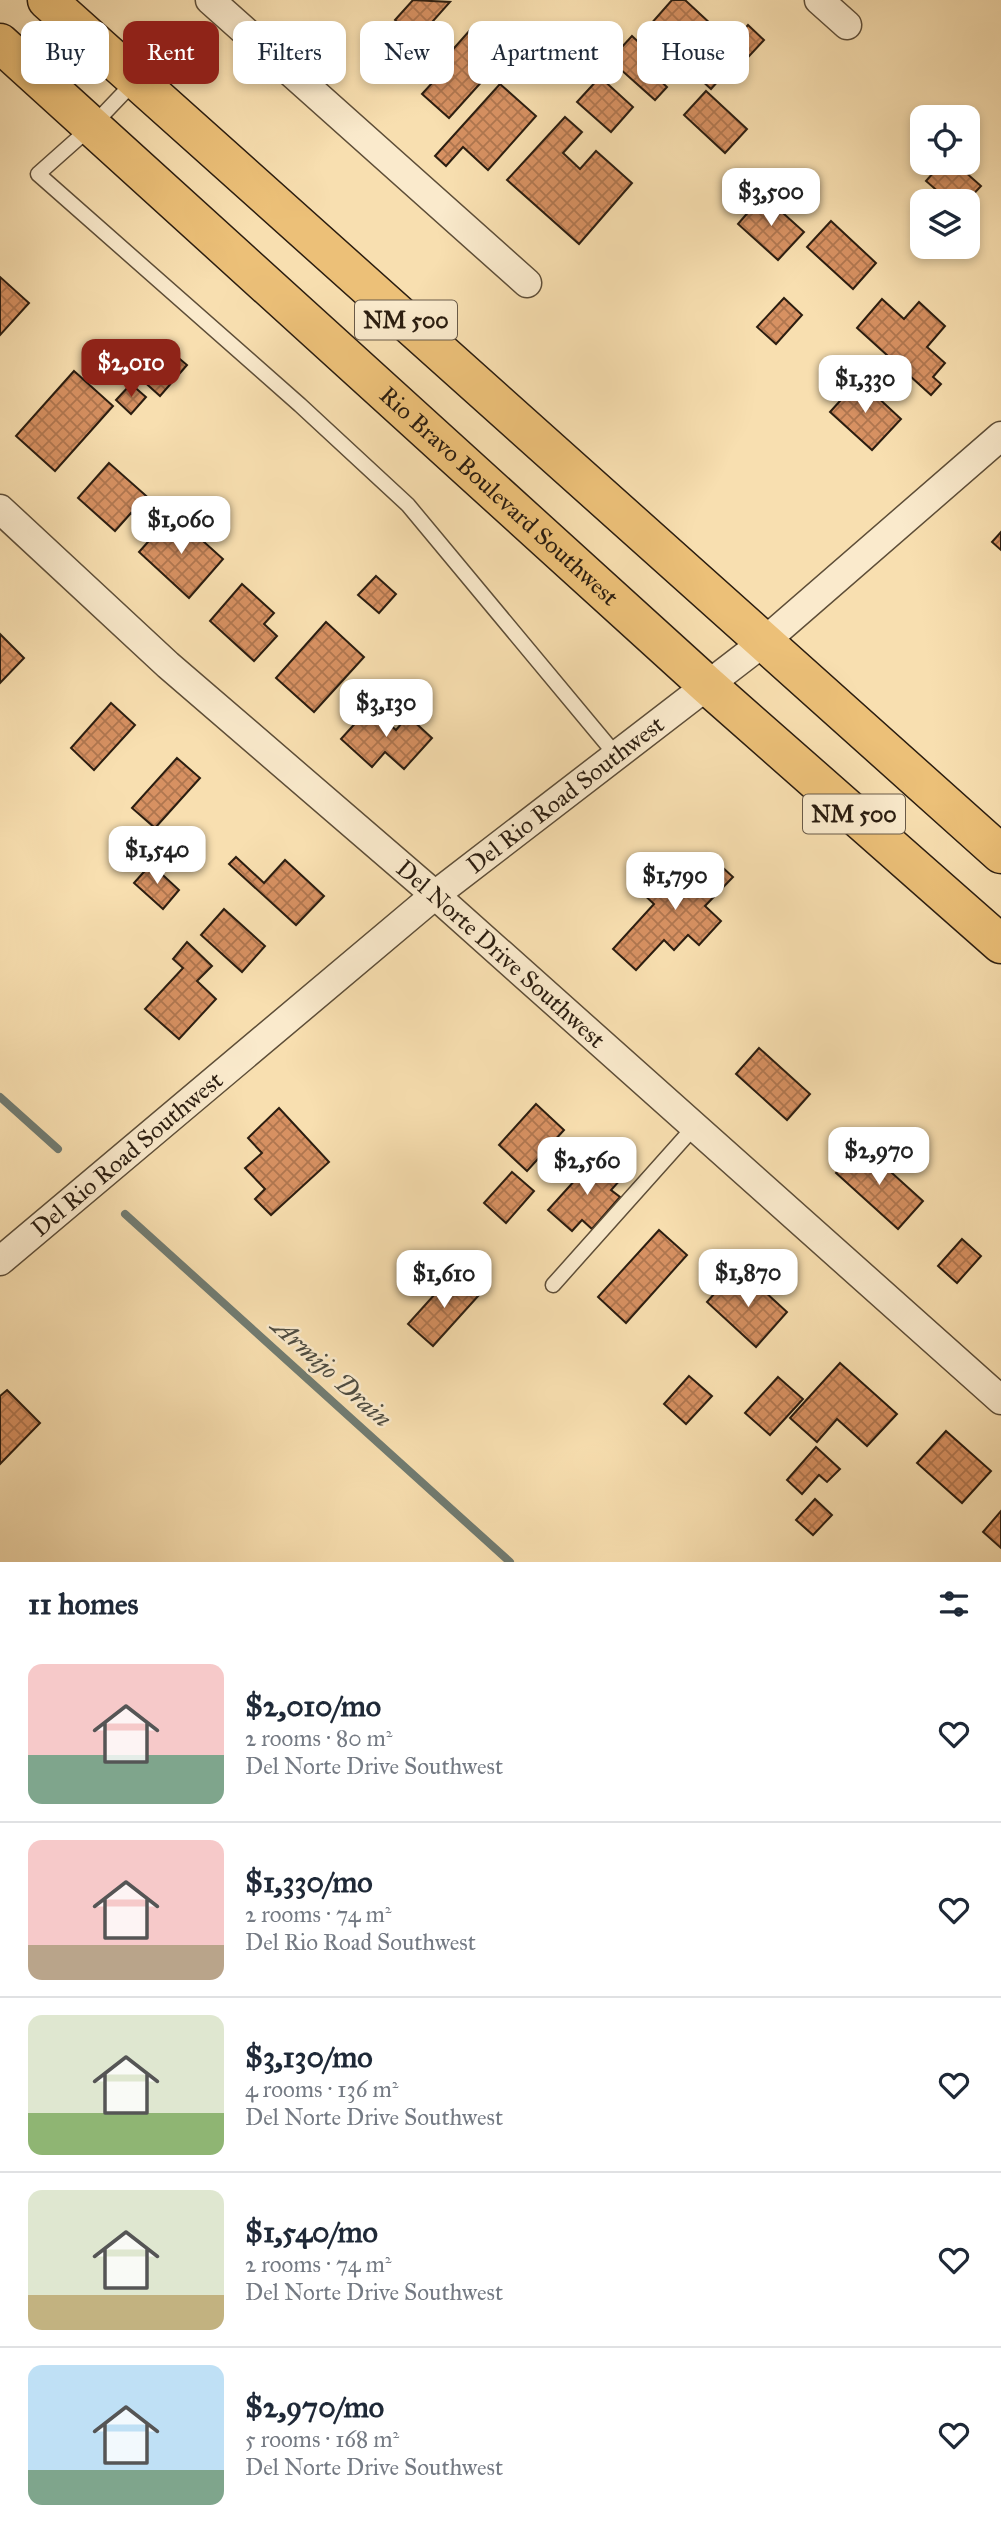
<!DOCTYPE html>
<meta charset="utf-8">
<style>
:root{--surface:#fff;--page:#f6f6f7;--text:#1f2937;--muted:#747a83;--line:#e0e1e3;--accent:#8f2418}
body{margin:0;font-family:"IM FELL Great Primer",serif;background:var(--page);color:var(--text);height:100vh;display:flex;flex-direction:column;font-size:26px;white-space:nowrap}
*{box-sizing:border-box;margin:0}
p{font-size:23px;color:var(--muted)}
.icon{flex:none;width:38px;height:38px;fill:none;stroke:currentColor;stroke-width:2;stroke-linecap:round;stroke-linejoin:round}
.map{position:relative;height:1562px;overflow:hidden}
.details{display:flex;flex-direction:column;background:var(--surface);flex:1}
.details>*{flex:none}
.guide{position:absolute;left:21px;top:21px;width:959px;height:63px;display:flex;gap:14px}
.controls{position:absolute;left:910px;top:105px;display:grid;gap:14px}
.controls a{display:grid;place-items:center;width:70px;height:70px;border-radius:14px;background:var(--surface);box-shadow:0 4px 10px #0003;font-size:35px}
.price{position:absolute;translate:-50% -60px;padding:0 16px;border-radius:14px;background:#fff;color:#222;font-size:23px;line-height:46px;filter:drop-shadow(0 2px 4px #0008)}
.price::after{content:'';position:absolute;left:50%;top:42px;width:21px;height:16px;margin-left:-10px;background:inherit;clip-path:polygon(0 0,100% 0,50% 100%)}
.price.selected{background:var(--accent);color:#fff}
ul{padding:0;list-style:none}
li{display:flex;align-items:center;gap:21px;height:175px;padding:0 28px}
li+li{border-top:2px solid var(--line)}
li span{display:grid;place-items:center;flex:none;width:196px;height:140px;border-radius:14px;color:#555}
li>.icon{margin-inline-start:auto}
span .icon{width:84px;height:84px;fill:#fffc;stroke-width:1}
li b{font-size:30px}
h2{display:flex;justify-content:space-between;align-items:center;height:84px;padding:0 28px;font-size:30px}
.chip{padding:0 24px;border-radius:14px;background:var(--surface);box-shadow:0 4px 10px #0003;font-size:24px;line-height:63px}
.chip.selected{background:var(--accent);color:#fff}
.map>svg:first-child{display:block}
</style>
<div class="map">
<svg width="1001" height="1562" viewBox="0 0 1001 1562">
<defs>
<pattern id="building-cross-hatch" width="8" height="8" patternUnits="userSpaceOnUse" patternTransform="scale(1.75)"><rect width="8" height="8" fill="#d79162"/><path d="M0 0l8 8M0 8l8-8" fill="none" stroke="#af764f"/></pattern>
</defs>
<rect width="100%" height="100%" fill="#f8dfb0"/>
<filter id="stains"><feTurbulence type="fractalNoise" baseFrequency=".00286" numOctaves="4"/><feColorMatrix values="0 0 0 0 .2 0 0 0 0 .09 0 0 0 0 .02 0 0 0 .5 -.17"/></filter>
<radialGradient id="worn" r=".72"><stop offset=".6" stop-color="#630" stop-opacity="0"/><stop offset="1" stop-color="#630" stop-opacity=".3"/></radialGradient>
<g fill="none" stroke-linecap="round" stroke-linejoin="round">
<g stroke="#717c72" stroke-width="8">
<path d="M 0,1097 L 58,1149"/>
<path d="M 125,1214 L 510,1562"/>
</g>
</g>
<g fill="url(#building-cross-hatch)" stroke="#2b1d10" stroke-width="2">
<path d="M 413,0 L 450,2 L 417,39 L 395,20 Z"/>
<path d="M 672,0 L 685,0 L 712,25 L 684,56 L 650,25 Z"/>
<path d="M 748,25 L 764,40 L 740,66 L 735,62 L 711,89 L 700,79 Z"/>
<path d="M 471,29 L 503,58 L 449,118 L 422,94 L 445,69 L 440,64 Z"/>
<path d="M 632,36 L 649,52 L 640,62 L 667,87 L 655,100 L 610,60 Z"/>
<path d="M 600,77 L 633,107 L 611,132 L 577,102 Z"/>
<path d="M 500,84 L 536,116 L 488,170 L 463,147 L 446,166 L 435,156 Z"/>
<path d="M 706,91 L 747,129 L 725,153 L 684,115 Z"/>
<path d="M 565,117 L 582,132 L 563,153 L 580,169 L 596,151 L 632,183 L 579,244 L 507,180 Z"/>
<path d="M 942,163 L 955,163 L 981,186 L 967,201 L 949,201 L 926,181 Z"/>
<path d="M 763,195 L 804,232 L 778,260 L 738,224 Z"/>
<path d="M 831,221 L 876,263 L 853,289 L 807,247 Z"/>
<path d="M 0,277 L 29,303 L 0,335 Z"/>
<path d="M 784,298 L 802,315 L 776,344 L 757,327 Z"/>
<path d="M 882,299 L 904,319 L 919,302 L 945,326 L 927,347 L 945,363 L 933,377 L 941,384 L 931,395 L 857,328 Z"/>
<path d="M 168,349 L 187,365 L 160,396 L 141,379 Z"/>
<path d="M 74,371 L 113,406 L 55,471 L 16,436 Z"/>
<path d="M 859,380 L 901,419 L 872,450 L 830,412 Z"/>
<path d="M 131,384 L 146,397 L 131,414 L 116,400 Z"/>
<path d="M 109,463 L 161,509 L 145,527 L 131,513 L 115,531 L 78,498 Z"/>
<path d="M 173,514 L 223,559 L 189,598 L 139,552 Z"/>
<path d="M 1001,532 L 1001,550 L 992,542 Z"/>
<path d="M 376,576 L 396,594 L 379,613 L 358,595 Z"/>
<path d="M 242,584 L 274,613 L 264,624 L 277,636 L 254,661 L 210,621 Z"/>
<path d="M 326,622 L 364,657 L 314,712 L 276,678 Z"/>
<path d="M 0,634 L 24,658 L 0,683 Z"/>
<path d="M 111,703 L 135,725 L 94,770 L 71,748 Z"/>
<path d="M 370,707 L 396,730 L 408,716 L 432,738 L 404,769 L 385,752 L 372,767 L 341,739 Z"/>
<path d="M 177,758 L 200,778 L 155,828 L 132,808 Z"/>
<path d="M 709,855 L 733,877 L 705,906 L 721,921 L 699,945 L 688,935 L 674,950 L 664,940 L 636,970 L 613,949 L 654,904 L 641,892 L 658,873 L 668,883 L 683,868 L 690,875 Z"/>
<path d="M 236,857 L 264,883 L 285,860 L 324,896 L 296,925 L 229,864 Z"/>
<path d="M 151,864 L 179,890 L 163,909 L 134,883 Z"/>
<path d="M 224,909 L 265,946 L 242,972 L 201,935 Z"/>
<path d="M 187,942 L 212,966 L 197,981 L 216,999 L 179,1039 L 145,1009 L 183,968 L 173,959 Z"/>
<path d="M 759,1048 L 810,1094 L 787,1120 L 736,1074 Z"/>
<path d="M 536,1104 L 564,1130 L 527,1171 L 499,1145 Z"/>
<path d="M 279,1108 L 329,1162 L 271,1215 L 255,1199 L 265,1189 L 245,1168 L 262,1153 L 248,1138 Z"/>
<path d="M 861,1145 L 923,1201 L 898,1229 L 836,1173 Z"/>
<path d="M 596,1157 L 621,1179 L 611,1190 L 620,1197 L 592,1229 L 582,1220 L 572,1231 L 548,1210 Z"/>
<path d="M 512,1172 L 534,1191 L 506,1223 L 484,1203 Z"/>
<path d="M 659,1230 L 687,1255 L 626,1323 L 598,1297 Z"/>
<path d="M 962,1239 L 981,1256 L 957,1283 L 938,1266 Z"/>
<path d="M 454,1273 L 479,1295 L 433,1346 L 408,1324 Z"/>
<path d="M 729,1277 L 741,1288 L 750,1278 L 787,1312 L 756,1347 L 707,1302 Z"/>
<path d="M 840,1363 L 897,1414 L 867,1446 L 837,1419 L 817,1442 L 790,1418 Z"/>
<path d="M 689,1376 L 712,1396 L 686,1424 L 664,1404 Z"/>
<path d="M 778,1377 L 803,1399 L 770,1435 L 745,1413 Z"/>
<path d="M 7,1390 L 40,1423 L 0,1464 L 0,1396 Z"/>
<path d="M 946,1431 L 991,1471 L 962,1503 L 917,1463 Z"/>
<path d="M 816,1447 L 840,1469 L 827,1482 L 819,1475 L 802,1494 L 787,1480 Z"/>
<path d="M 815,1499 L 832,1515 L 813,1535 L 796,1520 Z"/>
<path d="M 1001,1511 L 1001,1548 L 983,1532 Z"/>
</g>
<g fill="none" stroke-linecap="round" stroke-linejoin="round">
<defs>
<g id="service">
<path d="M 135,81 L 92,126 L 38,174 L 300,405 L 408,505 L 616,755"/>
<path d="M 553,1285 L 695,1126"/>
</g>
<g id="minor">
<path d="M 210,0 L 527,283"/>
<path d="M 819,0 L 847,25"/>
<path id="s1" d="M 0,509 L 168,665 L 435,895 L 1001,1400"/>
<path id="s2" d="M 0,1261 L 435,895 L 765,641 L 1001,436"/>
</g>
<g id="primary">
<path d="M 47,0 L 1001,854"/>
<path id="s3" d="M 0,43 L 707,685 L 1001,944"/>
</g>
</defs>
<use href="#service" stroke="#5e4e38" stroke-width="17"/>
<use href="#minor" stroke="#5e4e38" stroke-width="31"/>
<use href="#primary" stroke="#2b1d10" stroke-width="41"/>
<use href="#service" stroke="#faeacc" stroke-width="14"/>
<use href="#minor" stroke="#faeacc" stroke-width="28"/>
<use href="#primary" stroke="#ecc078" stroke-width="38"/>
</g>
<g text-anchor="middle" stroke-width="5" stroke-linejoin="round" paint-order="stroke">
<g fill="#faeacc" stroke="#695a48" stroke-width="2">
<rect x="355" y="300.5" width="102" height="39" rx="5"/>
<rect x="803" y="794.5" width="102" height="39" rx="5"/>
</g>
<g font-size="23" font-weight="bold" fill="#2b1d10">
<text x="406" y="328">NM 500</text>
<text x="854" y="822">NM 500</text>
</g>
<g font-size="24" fill="#2b1d10" stroke="#faeacc">
<text dy="8" stroke="none"><textPath href="#s3" startOffset="674">Rio Bravo Boulevard Southwest</textPath></text>
<text dy="8" stroke="none"><textPath href="#s2" startOffset="733">Del Rio Road Southwest</textPath></text>
<text dy="8" stroke="none"><textPath href="#s1" startOffset="670">Del Norte Drive Southwest</textPath></text>
<text dy="8" stroke="none"><textPath href="#s2" startOffset="166">Del Rio Road Southwest</textPath></text>
</g>
<g font-size="26" font-style="italic" fill="#4e4c41" stroke="#faeacc">
<text transform="translate(332 1372) rotate(42)" y="9">Armijo Drain</text>
</g>
</g>
<rect width="100%" height="100%" filter="url(#stains)"/>
<rect width="100%" height="100%" fill="url(#worn)"/>
</svg>
<div class="controls">
<a><svg class="icon" aria-label="locate" viewBox="0 0 24 24"><circle cx="12" cy="12" r="6"/><path d="M12 2v4M12 18v4M2 12h4M18 12h4"/></svg></a>
<a><svg class="icon" aria-label="layers" viewBox="0 0 24 24"><path d="M12 4l9 5-9 5-9-5zM3 14l9 5 9-5"/></svg></a>
</div>
<b class="price" style="left:771px;top:228px">$3,500</b>
<b class="price selected" style="left:131px;top:399px">$2,010</b>
<b class="price" style="left:865px;top:415px">$1,330</b>
<b class="price" style="left:181px;top:556px">$1,060</b>
<b class="price" style="left:386px;top:739px">$3,130</b>
<b class="price" style="left:157px;top:886px">$1,540</b>
<b class="price" style="left:675px;top:912px">$1,790</b>
<b class="price" style="left:879px;top:1187px">$2,970</b>
<b class="price" style="left:587px;top:1197px">$2,560</b>
<b class="price" style="left:748px;top:1309px">$1,870</b>
<b class="price" style="left:444px;top:1310px">$1,610</b>
<div class="guide">
<a class="chip">Buy</a>
<a class="chip selected">Rent</a>
<a class="chip">Filters</a>
<a class="chip">New</a>
<a class="chip">Apartment</a>
<a class="chip">House</a>
</div>
</div>
<section class="details">
<h2>11 homes<svg class="icon" aria-label="filters" viewBox="0 0 24 24"><path d="M4 7h16M4 17h16"/><circle cx="9" cy="7" r="2"/><circle cx="15" cy="17" r="2"/></svg></h2>
<ul>
<li><span style="background:linear-gradient(#f6c9c9 65%,#7fa58c 0)"><svg class="icon" aria-label="home" viewBox="0 0 24 24"><path d="M3 11l9-7 9 7M6 9v11h12V9"/></svg></span><div><b>$2,010/mo</b><p>2 rooms · 80 m²</p><p>Del Norte Drive Southwest</p></div><svg class="icon" aria-label="heart" viewBox="0 0 24 24"><path d="M12 20l-8-8c-3-5 5-10 8-4 3-6 11-1 8 4z"/></svg></li>
<li><span style="background:linear-gradient(#f6c9c9 75%,#b9a48a 0)"><svg class="icon" aria-label="home" viewBox="0 0 24 24"><path d="M3 11l9-7 9 7M6 9v11h12V9"/></svg></span><div><b>$1,330/mo</b><p>2 rooms · 74 m²</p><p>Del Rio Road Southwest</p></div><svg class="icon" aria-label="heart" viewBox="0 0 24 24"><path d="M12 20l-8-8c-3-5 5-10 8-4 3-6 11-1 8 4z"/></svg></li>
<li><span style="background:linear-gradient(#dfe7d0 70%,#8fb573 0)"><svg class="icon" aria-label="home" viewBox="0 0 24 24"><path d="M3 11l9-7 9 7M6 9v11h12V9"/></svg></span><div><b>$3,130/mo</b><p>4 rooms · 136 m²</p><p>Del Norte Drive Southwest</p></div><svg class="icon" aria-label="heart" viewBox="0 0 24 24"><path d="M12 20l-8-8c-3-5 5-10 8-4 3-6 11-1 8 4z"/></svg></li>
<li><span style="background:linear-gradient(#dfe7d0 75%,#c2b280 0)"><svg class="icon" aria-label="home" viewBox="0 0 24 24"><path d="M3 11l9-7 9 7M6 9v11h12V9"/></svg></span><div><b>$1,540/mo</b><p>2 rooms · 74 m²</p><p>Del Norte Drive Southwest</p></div><svg class="icon" aria-label="heart" viewBox="0 0 24 24"><path d="M12 20l-8-8c-3-5 5-10 8-4 3-6 11-1 8 4z"/></svg></li>
<li><span style="background:linear-gradient(#bfe0f5 75%,#7fa58c 0)"><svg class="icon" aria-label="home" viewBox="0 0 24 24"><path d="M3 11l9-7 9 7M6 9v11h12V9"/></svg></span><div><b>$2,970/mo</b><p>5 rooms · 168 m²</p><p>Del Norte Drive Southwest</p></div><svg class="icon" aria-label="heart" viewBox="0 0 24 24"><path d="M12 20l-8-8c-3-5 5-10 8-4 3-6 11-1 8 4z"/></svg></li>
</ul>
</section>
